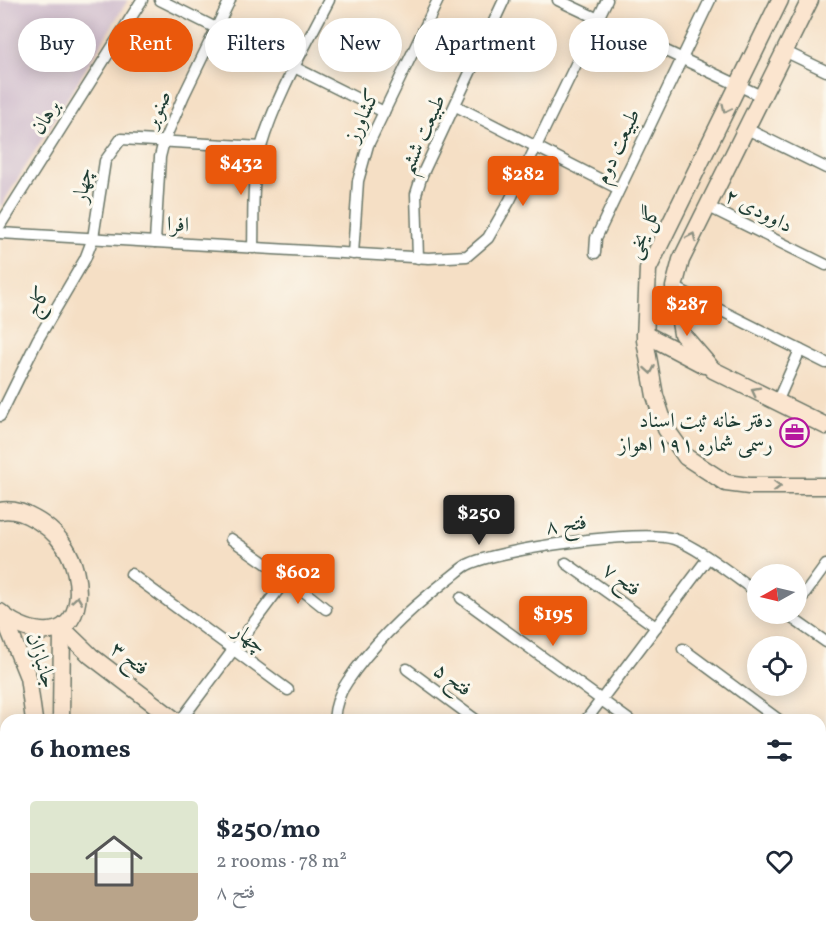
<!DOCTYPE html>
<meta charset="utf-8">
<style>
:root{--surface:#fff;--page:#f6f6f7;--text:#1f2937;--muted:#747a83;--accent:#ea580c}
body{margin:0;font-family:Vollkorn,Amiri,serif;background:var(--page);color:var(--text);height:100vh;display:flex;flex-direction:column;font-size:22px;white-space:nowrap}
*{box-sizing:border-box;margin:0}
p{font-size:20px;color:var(--muted)}
.icon{flex:none;width:33px;height:33px;fill:none;stroke:currentColor;stroke-width:2;stroke-linecap:round;stroke-linejoin:round}
.map{position:relative;flex:1;overflow:hidden}
.sheet{position:absolute;left:0px;top:714px;width:826px;height:234px;display:flex;flex-direction:column;background:var(--surface);border-radius:18px 18px 0 0;box-shadow:0 3px 15px #0003}
.sheet>*{flex:none}
.banner{position:absolute;left:18px;top:18px;width:790px;height:54px;display:flex;gap:12px}
.needle{width:39px;rotate:262deg}
.tools{position:absolute;left:747px;top:564px;display:grid;gap:12px}
.tools a{display:grid;place-items:center;width:60px;height:60px;border-radius:50%;background:var(--surface);box-shadow:0 3px 15px #0003;font-size:30px}
.price{position:absolute;translate:-50% -51px;padding:0 14px;border-radius:6px;background:var(--accent);color:#fff;font-size:20px;line-height:39px;filter:drop-shadow(0 2px 3px #0008)}
.price::after{content:'';position:absolute;left:50%;top:36px;width:18px;height:14px;margin-left:-9px;background:inherit;clip-path:polygon(0 0,100% 0,50% 100%)}
.price.selected{background:#222;color:#fff}
ul{padding:0;list-style:none}
li{display:flex;align-items:center;gap:18px;height:150px;padding:0 30px}
li span{display:grid;place-items:center;flex:none;width:168px;height:120px;border-radius:6px;color:#555}
li>.icon{margin-inline-start:auto}
span .icon{width:72px;height:72px;fill:#fffc;stroke-width:1}
li b{font-size:26px}
h2{display:flex;justify-content:space-between;align-items:center;height:72px;padding:0 30px;font-size:26px}
.tag{padding:0 21px;border-radius:27px;background:var(--surface);box-shadow:0 3px 15px #0003;font-size:21px;line-height:54px}
.tag.selected{background:var(--accent);color:#fff}
.map>svg:first-child{display:block}
</style>
<div class="map">
<svg width="826" height="948" viewBox="0 0 826 948">
<rect width="100%" height="100%" fill="#fbf7ec"/>
<filter id="ink" filterUnits="userSpaceOnUse"><feTurbulence type="fractalNoise" baseFrequency=".0167" numOctaves="2"/><feDisplacementMap in="SourceGraphic" scale="12" xChannelSelector="R" yChannelSelector="G"/><feConvolveMatrix kernelMatrix="1 2 1 2 8 2 1 2 1" color-interpolation-filters="sRGB"/></filter>
<filter id="wash" filterUnits="userSpaceOnUse"><feTurbulence type="fractalNoise" baseFrequency=".008" numOctaves="4" result="noise"/><feDisplacementMap in="SourceGraphic" scale="24" xChannelSelector="R" yChannelSelector="G"/><feGaussianBlur stdDeviation="1.35" result="paint"/><feColorMatrix in="noise" values="0 0 0 0 0 0 0 0 0 0 0 0 0 0 0 0 0 1.4 0 .05"/><feComposite in="paint" operator="in"/></filter>
<g filter="url(#wash)">
<rect width="100%" height="100%" fill="#f5dfc5"/>
<path fill="#d0bdcd" d="M 0,0 L 128,0 L 0,208 Z"/>
<g fill="#a0d07f" stroke="#60865a" stroke-width="1.5">
<path d="M 826,826 L 826,917 L 821,924 L 821,834 Z"/>
<path d="M 740,942 L 807,942 L 803,948 L 736,948 Z"/>
</g>
</g>
<g filter="url(#ink)">
<g fill="none" stroke-linecap="round" stroke-linejoin="round">
<defs>
<g id="street">
<path d="M 160,0 L 384,112"/>
<path d="M 558,0 L 761,96"/>
<path d="M 784,51 L 826,71"/>
<path d="M 456,106 L 619,189"/>
<path d="M 745,128 L 826,168"/>
<path d="M 707,206 L 826,265"/>
<path d="M 0,225 L 142,0"/>
<path d="M 0,233 L 429,258 L 467,256 L 488,238 L 510,200 L 607,0"/>
<path d="M 155,242 L 160,157 L 164,141 L 184,95 L 230,0"/>
<path d="M 253,248 C 254,215 251,178 261,147 C 276,96 305,47 329,0"/>
<path d="M 595,253 L 596,238 L 710,0"/>
<path d="M 353,254 L 358,181 L 368,145 L 438,0"/>
<path d="M 418,258 L 416,194 L 422,175 L 504,0"/>
<path d="M 674,287 L 826,363"/>
<path d="M 777,402 L 800,350"/>
<path d="M 0,416 L 38,339 L 85,259 L 93,238 L 105,161 L 121,139 L 261,147"/>
<path d="M 566,563 L 656,627"/>
<path d="M 131,574 L 288,690"/>
<path d="M 287,578 L 326,609"/>
<path d="M 461,598 L 629,720"/>
<path d="M 796,606 L 826,565"/>
<path d="M 786,614 L 826,642"/>
<path d="M 683,649 L 779,720"/>
<path d="M 407,669 L 476,720"/>
<path d="M 181,720 L 287,578 L 231,539"/>
<path d="M 334,720 C 335,707 339,693 347,682 C 372,644 410,609 446,581 C 453,576 460,569 467,565 C 497,549 643,529 674,539 C 698,547 735,577 758,593"/>
<path d="M 586,720 L 708,558"/>
<path d="M 820,751 L 826,755"/>
<path d="M 176,942 L 184,948"/>
<path d="M 345,942 L 346,948"/>
<path d="M 624,942 L 632,948"/>
</g>
<g id="secondary">
<path d="M 780,0 L 648,269 L 645,340 L 655,396 L 666,429 L 686,457 L 726,483 L 749,486 L 826,486"/>
<path d="M 810,0 L 681,260 L 674,287 L 682,334 L 713,370 L 826,426"/>
<path d="M 645,334 L 704,365"/>
<path d="M 0,511 C 8,509 19,511 27,515 C 42,522 56,533 65,547 C 83,574 88,635 41,631 C 27,630 10,622 0,612"/>
<path d="M 3,615 L 28,677 L 34,720"/>
<path d="M 62,628 L 91,656 L 175,720"/>
<path d="M 61,720 L 62,628"/>
<path d="M 820,783 L 826,775"/>
<path d="M 820,811 L 826,804"/>
<path d="M 476,942 L 484,948"/>
<path d="M 30,948 L 30,942"/>
<path d="M 58,948 L 58,942"/>
<path d="M 699,948 L 704,942"/>
<path d="M 719,948 L 724,942"/>
</g>
</defs>
<use href="#street" stroke="#6a7667" stroke-width="13"/>
<use href="#secondary" stroke="#6a7667" stroke-width="19"/>
<use href="#street" stroke="#fff" stroke-width="10"/>
<use href="#secondary" stroke="#fbe5cf" stroke-width="16"/>
</g>
<defs><path id="oneway-chevron" d="M-2-3.5L2.5 0L-2 3.5" fill="none" stroke-width="1.6" stroke-linecap="round" stroke-linejoin="round" transform="scale(1.5)"/></defs>
<g stroke="#8d9182">
<use href="#oneway-chevron" transform="translate(726 109) rotate(116)"/>
<use href="#oneway-chevron" transform="translate(692 237) rotate(-65)"/>
<use href="#oneway-chevron" transform="translate(650 370) rotate(80)"/>
<use href="#oneway-chevron" transform="translate(755 391) rotate(-153)"/>
<use href="#oneway-chevron" transform="translate(777 486)"/>
<use href="#oneway-chevron" transform="translate(77 600) rotate(-82)"/>
</g>
</g>
<defs>
<symbol id="office-ring" viewBox="-11 -11 22 22"><circle r="9.5" fill="#fbf7ec" stroke="#b5179e" stroke-width="1.5"/><path d="M-6-3h4V-5.5h4V-3h4V5H-6ZM-1-4.5V-3h2v-1.5ZM-6 0V1H6V0Z" fill="#b5179e"/></symbol>
</defs>
<g fill-rule="evenodd">
<use href="#office-ring" x="778" y="416" width="33" height="33"/>
</g>
<g text-anchor="middle" stroke-width="6" stroke-linejoin="round" paint-order="stroke">
<g font-size="21" fill="#1f3d34" stroke="#fbf7ec">
<text transform="translate(157 109) rotate(-67)" y="7">صنوبر</text>
<text transform="translate(362 115) rotate(-66)" y="7">کشاورز</text>
<text transform="translate(45 117) rotate(-58)" y="7">برهان</text>
<text transform="translate(422 134) rotate(-66)" y="7">طبیعت ششم</text>
<text transform="translate(617 146) rotate(-65)" y="7">طبیعت دوم</text>
<text transform="translate(82 185) rotate(-81)" y="7">چهار</text>
<text transform="translate(759 210) rotate(27)" y="7">داوودی ۲</text>
<text transform="translate(178 224) rotate(3)" y="7">افرا</text>
<text transform="translate(643 232) rotate(-66)" y="7">گل یخی</text>
<text transform="translate(37 301) rotate(-60)" y="7">کاج</text>
<text transform="translate(566 524) rotate(-8)" y="7">فتح ۸</text>
<text transform="translate(622 579) rotate(36)" y="7">فتح ۷</text>
<text transform="translate(250 638) rotate(36)" y="7">چهار</text>
<text transform="translate(130 658) rotate(37)" y="7">فتح ۳</text>
<text transform="translate(42 660) rotate(72)" y="7">جانبازان</text>
<text transform="translate(453 679) rotate(36)" y="7">فتح ۵</text>
</g>
<g font-size="21" fill="#1f3d34" stroke="#fbf7ec" text-anchor="end">
<text x="773" y="427">دفتر خانه ثبت اسناد<tspan x="773" dy="24">رسمی شماره ۱۹۱ اهواز</tspan></text>
</g>
</g>
</svg>
<div class="tools">
<a><svg class="needle" viewBox="-14 -14 28 28"><path d="M0-13l5 13h-10z" fill="#e53935"/><path d="M0 13l5-13h-10z" fill="#747a83"/></svg></a>
<a><svg class="icon" aria-label="locate" viewBox="0 0 24 24"><circle cx="12" cy="12" r="6"/><path d="M12 2v4M12 18v4M2 12h4M18 12h4"/></svg></a>
</div>
<b class="price" style="left:241px;top:196px">$432</b>
<b class="price" style="left:523px;top:207px">$282</b>
<b class="price" style="left:687px;top:337px">$287</b>
<b class="price selected" style="left:479px;top:546px">$250</b>
<b class="price" style="left:298px;top:605px">$602</b>
<b class="price" style="left:553px;top:647px">$195</b>
<div class="banner">
<a class="tag">Buy</a>
<a class="tag selected">Rent</a>
<a class="tag">Filters</a>
<a class="tag">New</a>
<a class="tag">Apartment</a>
<a class="tag">House</a>
</div>
<section class="sheet">
<h2>6 homes<svg class="icon" aria-label="filters" viewBox="0 0 24 24"><path d="M4 7h16M4 17h16"/><circle cx="9" cy="7" r="2"/><circle cx="15" cy="17" r="2"/></svg></h2>
<ul>
<li><span style="background:linear-gradient(#dfe7d0 60%,#b9a48a 0)"><svg class="icon" aria-label="home" viewBox="0 0 24 24"><path d="M3 11l9-7 9 7M6 9v11h12V9"/></svg></span><div><b>$250/mo</b><p>2 rooms · 78 m²</p><p>فتح ۸</p></div><svg class="icon" aria-label="heart" viewBox="0 0 24 24"><path d="M12 20l-8-8c-3-5 5-10 8-4 3-6 11-1 8 4z"/></svg></li>
</ul>
</section>
</div>
